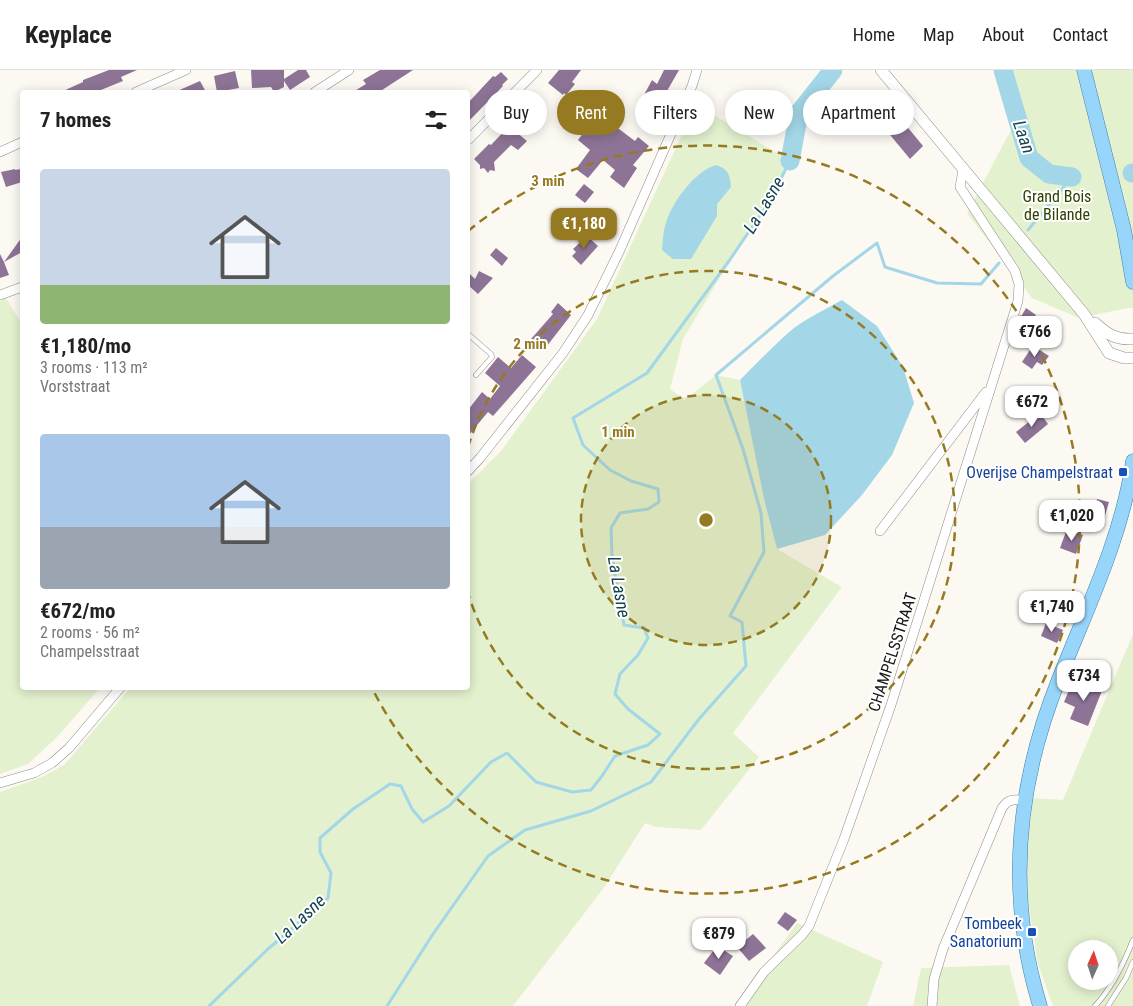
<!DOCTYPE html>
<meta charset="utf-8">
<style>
:root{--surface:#fff;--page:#f6f6f6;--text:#222;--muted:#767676;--line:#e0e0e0;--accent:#957a21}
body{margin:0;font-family:"Roboto Condensed",sans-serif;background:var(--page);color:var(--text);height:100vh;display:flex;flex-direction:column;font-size:19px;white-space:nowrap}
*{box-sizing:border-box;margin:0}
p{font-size:16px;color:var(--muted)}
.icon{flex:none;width:28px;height:28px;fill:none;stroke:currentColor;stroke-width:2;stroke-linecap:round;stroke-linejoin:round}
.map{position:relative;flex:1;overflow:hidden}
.side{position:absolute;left:20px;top:20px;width:450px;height:600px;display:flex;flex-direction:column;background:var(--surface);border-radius:5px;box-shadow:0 2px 12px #0003}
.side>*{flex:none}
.guide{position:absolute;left:485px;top:20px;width:475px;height:45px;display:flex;gap:10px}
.needle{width:32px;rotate:3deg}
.fabs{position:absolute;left:1068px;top:870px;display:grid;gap:10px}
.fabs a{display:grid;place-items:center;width:50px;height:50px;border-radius:50%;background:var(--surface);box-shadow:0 2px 12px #0003;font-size:25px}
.price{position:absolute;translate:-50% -42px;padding:0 11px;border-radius:10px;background:#fff;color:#222;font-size:16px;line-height:32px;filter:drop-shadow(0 1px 2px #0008)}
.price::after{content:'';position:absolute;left:50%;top:30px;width:15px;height:11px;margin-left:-8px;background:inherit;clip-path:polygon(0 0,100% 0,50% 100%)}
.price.selected{background:var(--accent);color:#fff}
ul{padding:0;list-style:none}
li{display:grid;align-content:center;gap:10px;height:265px;padding:0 20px}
li span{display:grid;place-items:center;height:155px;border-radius:5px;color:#555}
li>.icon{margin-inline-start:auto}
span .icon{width:90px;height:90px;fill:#fffc;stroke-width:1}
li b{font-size:21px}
h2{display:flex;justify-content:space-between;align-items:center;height:60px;padding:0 20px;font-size:21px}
.pill{padding:0 18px;border-radius:22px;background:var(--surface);box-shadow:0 2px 12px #0003;font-size:18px;line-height:45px}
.pill.selected{background:var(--accent);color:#fff}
header{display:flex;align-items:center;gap:30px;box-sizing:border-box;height:70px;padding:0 25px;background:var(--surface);border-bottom:1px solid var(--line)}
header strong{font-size:24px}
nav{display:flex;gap:28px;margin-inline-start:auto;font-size:18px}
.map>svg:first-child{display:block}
</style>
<header>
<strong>Keyplace</strong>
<nav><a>Home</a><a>Map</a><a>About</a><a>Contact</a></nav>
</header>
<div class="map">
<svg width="1133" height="936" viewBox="0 0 1133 936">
<rect width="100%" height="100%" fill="#fcf9f3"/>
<g fill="#e3f1ce" fill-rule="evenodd">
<path d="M 1010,0 L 1133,0 L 1133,238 L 1128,238 L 1079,248 L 1032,228 L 967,143 L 1020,43 Z"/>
<path d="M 696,34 L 790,91 L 683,269 L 670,319 L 685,330 L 716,305 L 740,310 L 764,429 L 777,479 L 842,517 L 733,663 L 759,687 L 701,760 L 656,757 L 645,753 L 603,819 L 513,936 L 0,936 L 0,722 L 42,707 L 64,695 L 130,618 L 468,618 L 468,414 L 501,381 L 597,249 Z"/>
<path d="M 6,228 L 22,254 L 22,618 L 100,618 L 56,668 L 28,694 L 0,704 L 0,231 Z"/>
<path d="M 1133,564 L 1133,936 L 1053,936 L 1038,894 L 1025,811 L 1032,728 L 1063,730 ZM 1076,879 L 1109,879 L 1109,911 L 1076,911 Z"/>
<path d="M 797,853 L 883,892 L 867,936 L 738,936 Z"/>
<path d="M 1009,895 L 1020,936 L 913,936 L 921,898 Z"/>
</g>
<g fill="#a3d6e7">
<path d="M 716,95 C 728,99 730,104 731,117 L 717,134 L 717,146 L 691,189 L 673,189 L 662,180 C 663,171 663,161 666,153 C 672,132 695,101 716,95 Z"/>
<path d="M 842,230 L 877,256 L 903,297 L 914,333 L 892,385 L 862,425 L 825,465 L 777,479 L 764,429 L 740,310 C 757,293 775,274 794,258 C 809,247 826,239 842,230 Z"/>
</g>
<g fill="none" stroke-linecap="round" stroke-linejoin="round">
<g stroke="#a3d6e7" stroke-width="3">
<path d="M 1028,160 L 1072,107"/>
<path d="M 209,936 L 268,879 L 328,828 L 331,803 L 320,782 L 320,768 L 353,739 L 390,714 L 401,716 L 412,739 L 423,752 L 449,736 L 491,692 L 507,683 L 536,712 L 572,722 L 591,720 L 602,706 L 615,686 L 648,675 L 660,664 L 628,639 L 615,624 L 620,604 L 638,585 L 648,568 L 644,558 L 624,555 L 612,487 L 611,458 L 620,443 L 648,439 L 659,432 L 658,419 L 631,411 L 610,400 L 583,375 L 573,348 L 647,303 L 729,191 L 767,135 L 790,91"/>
<path d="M 387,936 L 433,864 L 488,786 L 525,760 L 591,741 L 651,712 L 699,649 L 746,596 L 742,552 L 730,546 L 764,482 L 761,443 L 743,379 L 716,305 L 833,206 L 877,173 L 885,197 L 937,213 L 981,214 L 999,193"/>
</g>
<g stroke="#a3d6e7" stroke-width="19">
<path d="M 1003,0 L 1029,88 L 1049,104 L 1072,107"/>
<path d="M 790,91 L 799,43 L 833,0"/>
<path d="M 1132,103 L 1133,103"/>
</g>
</g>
<g fill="#8d7496">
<path d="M 109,0 L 137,0 L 121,7 L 123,11 L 96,22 L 61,22 L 83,12 L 83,10 Z"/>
<path d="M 251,0 L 284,0 L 284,9 L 298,0 L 306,0 L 310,7 L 290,20 L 284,11 L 284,17 L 274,22 L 271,17 L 252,18 Z"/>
<path d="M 380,0 L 413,0 L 379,22 L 353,22 L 366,14 L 363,10 Z"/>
<path d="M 559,0 L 581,0 L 572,12 L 575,14 L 566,25 L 564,23 L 563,25 L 548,13 Z"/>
<path d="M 664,0 L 679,0 L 667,21 L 672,24 L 663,37 L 644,25 L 652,10 L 657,14 Z"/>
<path d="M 235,1 L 239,18 L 217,22 L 214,6 Z"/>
<path d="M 501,2 L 508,9 L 502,15 L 503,16 L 468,52 L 468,33 L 493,6 L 495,7 Z"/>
<path d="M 200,11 L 206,22 L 175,22 Z"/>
<path d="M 877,20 L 889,34 L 869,50 L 864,44 L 861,46 L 853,35 L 862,28 L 864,30 Z"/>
<path d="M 578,44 L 595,58 L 603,47 L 635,71 L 638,67 L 649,76 L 633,95 L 637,98 L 624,118 L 610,107 L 615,100 L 603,90 L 588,108 L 576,99 L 590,80 L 578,70 L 584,62 L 572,52 Z"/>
<path d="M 900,48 L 923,76 L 910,89 L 886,60 Z"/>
<path d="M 509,56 L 527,71 L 518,80 L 511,75 L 494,92 L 495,101 L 490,100 L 488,103 L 484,98 L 480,99 L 480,95 L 474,89 L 489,74 L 491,75 Z"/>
<path d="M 15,99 L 15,100 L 21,99 L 22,112 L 6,117 L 1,102 Z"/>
<path d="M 584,114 L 594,122 L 585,133 L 575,125 Z"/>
<path d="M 587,166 L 598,176 L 581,195 L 572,186 L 576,182 L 573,179 Z"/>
<path d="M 22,167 L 22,182 L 4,192 L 9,205 L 0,208 L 0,184 L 4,192 Z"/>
<path d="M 496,178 L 508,188 L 502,196 L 490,185 Z"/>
<path d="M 479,201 L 493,208 L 478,224 L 468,215 L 468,202 L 475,209 Z"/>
<path d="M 558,233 L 571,245 L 543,281 L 531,269 L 553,244 L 551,242 Z"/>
<path d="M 1026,238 L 1036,245 L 1026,258 L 1018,252 Z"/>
<path d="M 1035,277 L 1049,286 L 1042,295 L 1037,292 L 1032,299 L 1022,292 L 1030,280 L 1032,281 Z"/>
<path d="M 522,285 L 536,297 L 493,346 L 488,342 L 468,366 L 468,340 L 482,322 L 490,329 L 500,316 L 485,303 L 498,287 L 511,298 Z"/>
<path d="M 1040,343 L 1048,354 L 1025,373 L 1016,362 Z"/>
<path d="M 1097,429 L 1109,432 L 1101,459 L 1089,455 Z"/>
<path d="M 1067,459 L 1083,465 L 1076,484 L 1060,478 Z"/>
<path d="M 1046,553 L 1063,560 L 1057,573 L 1041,566 Z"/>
<path d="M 1084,610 L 1103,618 L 1088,656 L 1070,649 L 1075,637 L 1064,632 L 1070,618 L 1079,622 Z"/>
<path d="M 785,842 L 797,850 L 788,861 L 777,853 Z"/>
<path d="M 753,864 L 766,878 L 749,891 L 737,877 Z"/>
<path d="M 717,876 L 733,886 L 720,905 L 704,893 Z"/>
</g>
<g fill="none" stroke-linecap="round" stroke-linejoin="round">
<defs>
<g id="service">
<path d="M 468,264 L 491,284 L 492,287 L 476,305"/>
<path d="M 1095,936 C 1112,918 1124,893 1133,870"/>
<path d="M 1108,936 L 1126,908 L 1133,892"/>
</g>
<g id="minor">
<path d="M 136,22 L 186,0"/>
<path d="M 315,22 L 349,0"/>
<path d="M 468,70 L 537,0"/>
<path d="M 0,82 L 22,72"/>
<path d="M 0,225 L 22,217"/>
<path d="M 468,401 L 480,388 L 563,283 L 588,245 L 619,182 L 692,16 L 697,0"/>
<path d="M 880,461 L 986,322"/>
<path d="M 0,713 L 34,703 L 52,693 L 69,678 L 120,618"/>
<path d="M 740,936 L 764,902 L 802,865 L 809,856 L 844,769 L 891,635 L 1018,231 L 1019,214 L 1015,201 L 960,117 L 963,100"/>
<path d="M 932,936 L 934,909 L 943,879 L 1002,738 C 1009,728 1013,730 1025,730"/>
</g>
<g id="tertiary">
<path d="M 881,0 L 1084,244 L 1109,283 L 1124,288 L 1133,288"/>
<path d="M 1095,253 C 1107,264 1116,270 1133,269"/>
</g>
<g id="primary">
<path d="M 1084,0 L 1124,160 L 1133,212"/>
<path d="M 1040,936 C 1006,825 1016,716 1059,609 C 1087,538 1122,467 1133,391"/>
</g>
</defs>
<use href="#service" stroke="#8f8c87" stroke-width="5.5"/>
<use href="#minor" stroke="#8f8c87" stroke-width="10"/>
<use href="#tertiary" stroke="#8f8c87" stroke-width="12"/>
<use href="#primary" stroke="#3c80a8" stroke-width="15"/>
<use href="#service" stroke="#fff" stroke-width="4.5"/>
<use href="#minor" stroke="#fff" stroke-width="9"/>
<use href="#tertiary" stroke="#fff" stroke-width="11"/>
<use href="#primary" stroke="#97d5fb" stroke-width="14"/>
</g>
<circle cx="706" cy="450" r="125" fill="#957a21" fill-opacity=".12"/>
<g fill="none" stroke="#957a21" stroke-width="2.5" stroke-dasharray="9 6">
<circle cx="706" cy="450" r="125"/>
<path d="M468 377A249 249 0 1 1 468 523"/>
<path d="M468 161A374 374 0 1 1 373 620"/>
</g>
<g fill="#1a4fb4" stroke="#fff" stroke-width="2">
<rect x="1118" y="397" width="10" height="10" rx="2.5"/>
<rect x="1027" y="857" width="10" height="10" rx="2.5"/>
</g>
<g text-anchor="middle" stroke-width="4" stroke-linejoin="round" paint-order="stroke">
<g font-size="16" fill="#2f4000" stroke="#fff">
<text x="1057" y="132">Grand Bois<tspan x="1057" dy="18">de Bilande</tspan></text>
</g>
<g font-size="16" fill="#164399" stroke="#fff" text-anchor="end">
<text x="1113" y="408">Overijse Champelstraat</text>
<text x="1022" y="859">Tombeek<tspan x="1022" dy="18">Sanatorium</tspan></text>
</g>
<g font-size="16" fill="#161513" stroke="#fff">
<text transform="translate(892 582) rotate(-72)" y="6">CHAMPELSSTRAAT</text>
</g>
<g font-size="18" font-style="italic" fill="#174350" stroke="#fff">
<text transform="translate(1024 67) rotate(71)" y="6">Laan</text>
<text transform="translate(764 135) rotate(-59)" y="6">La Lasne</text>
<text transform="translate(619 517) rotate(80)" y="6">La Lasne</text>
<text transform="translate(300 849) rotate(-43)" y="6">La Lasne</text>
</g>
</g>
<circle cx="706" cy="450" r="8" fill="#957a21" stroke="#fff" stroke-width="2.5"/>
<g font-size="15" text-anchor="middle" font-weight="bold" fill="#957a21" stroke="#fff" stroke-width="4" stroke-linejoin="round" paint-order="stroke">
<text x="548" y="116">3 min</text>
<text x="530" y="279">2 min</text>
<text x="618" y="367">1 min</text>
</g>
</svg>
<div class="fabs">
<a><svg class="needle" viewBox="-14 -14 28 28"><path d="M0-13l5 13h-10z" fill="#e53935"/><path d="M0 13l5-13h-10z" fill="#767676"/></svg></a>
</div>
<b class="price selected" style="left:584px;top:180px">€1,180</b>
<b class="price" style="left:1035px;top:288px">€766</b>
<b class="price" style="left:1032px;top:358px">€672</b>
<b class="price" style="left:1072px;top:472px">€1,020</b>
<b class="price" style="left:1052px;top:563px">€1,740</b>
<b class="price" style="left:1084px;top:632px">€734</b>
<b class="price" style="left:719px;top:890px">€879</b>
<div class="guide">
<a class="pill">Buy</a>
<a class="pill selected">Rent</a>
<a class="pill">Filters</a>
<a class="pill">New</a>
<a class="pill">Apartment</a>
</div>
<section class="side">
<h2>7 homes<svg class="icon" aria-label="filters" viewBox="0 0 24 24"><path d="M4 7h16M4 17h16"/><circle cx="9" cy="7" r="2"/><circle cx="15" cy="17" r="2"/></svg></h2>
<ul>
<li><span style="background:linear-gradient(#c9d6e8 75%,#8fb573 0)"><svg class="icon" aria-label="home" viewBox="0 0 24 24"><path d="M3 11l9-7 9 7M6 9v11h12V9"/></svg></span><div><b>€1,180/mo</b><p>3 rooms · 113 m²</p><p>Vorststraat</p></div></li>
<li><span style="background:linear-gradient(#a9c7e8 60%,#9aa5b1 0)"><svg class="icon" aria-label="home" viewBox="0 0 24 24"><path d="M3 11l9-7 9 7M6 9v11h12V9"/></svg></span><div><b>€672/mo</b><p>2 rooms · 56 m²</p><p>Champelsstraat</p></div></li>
</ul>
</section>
</div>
